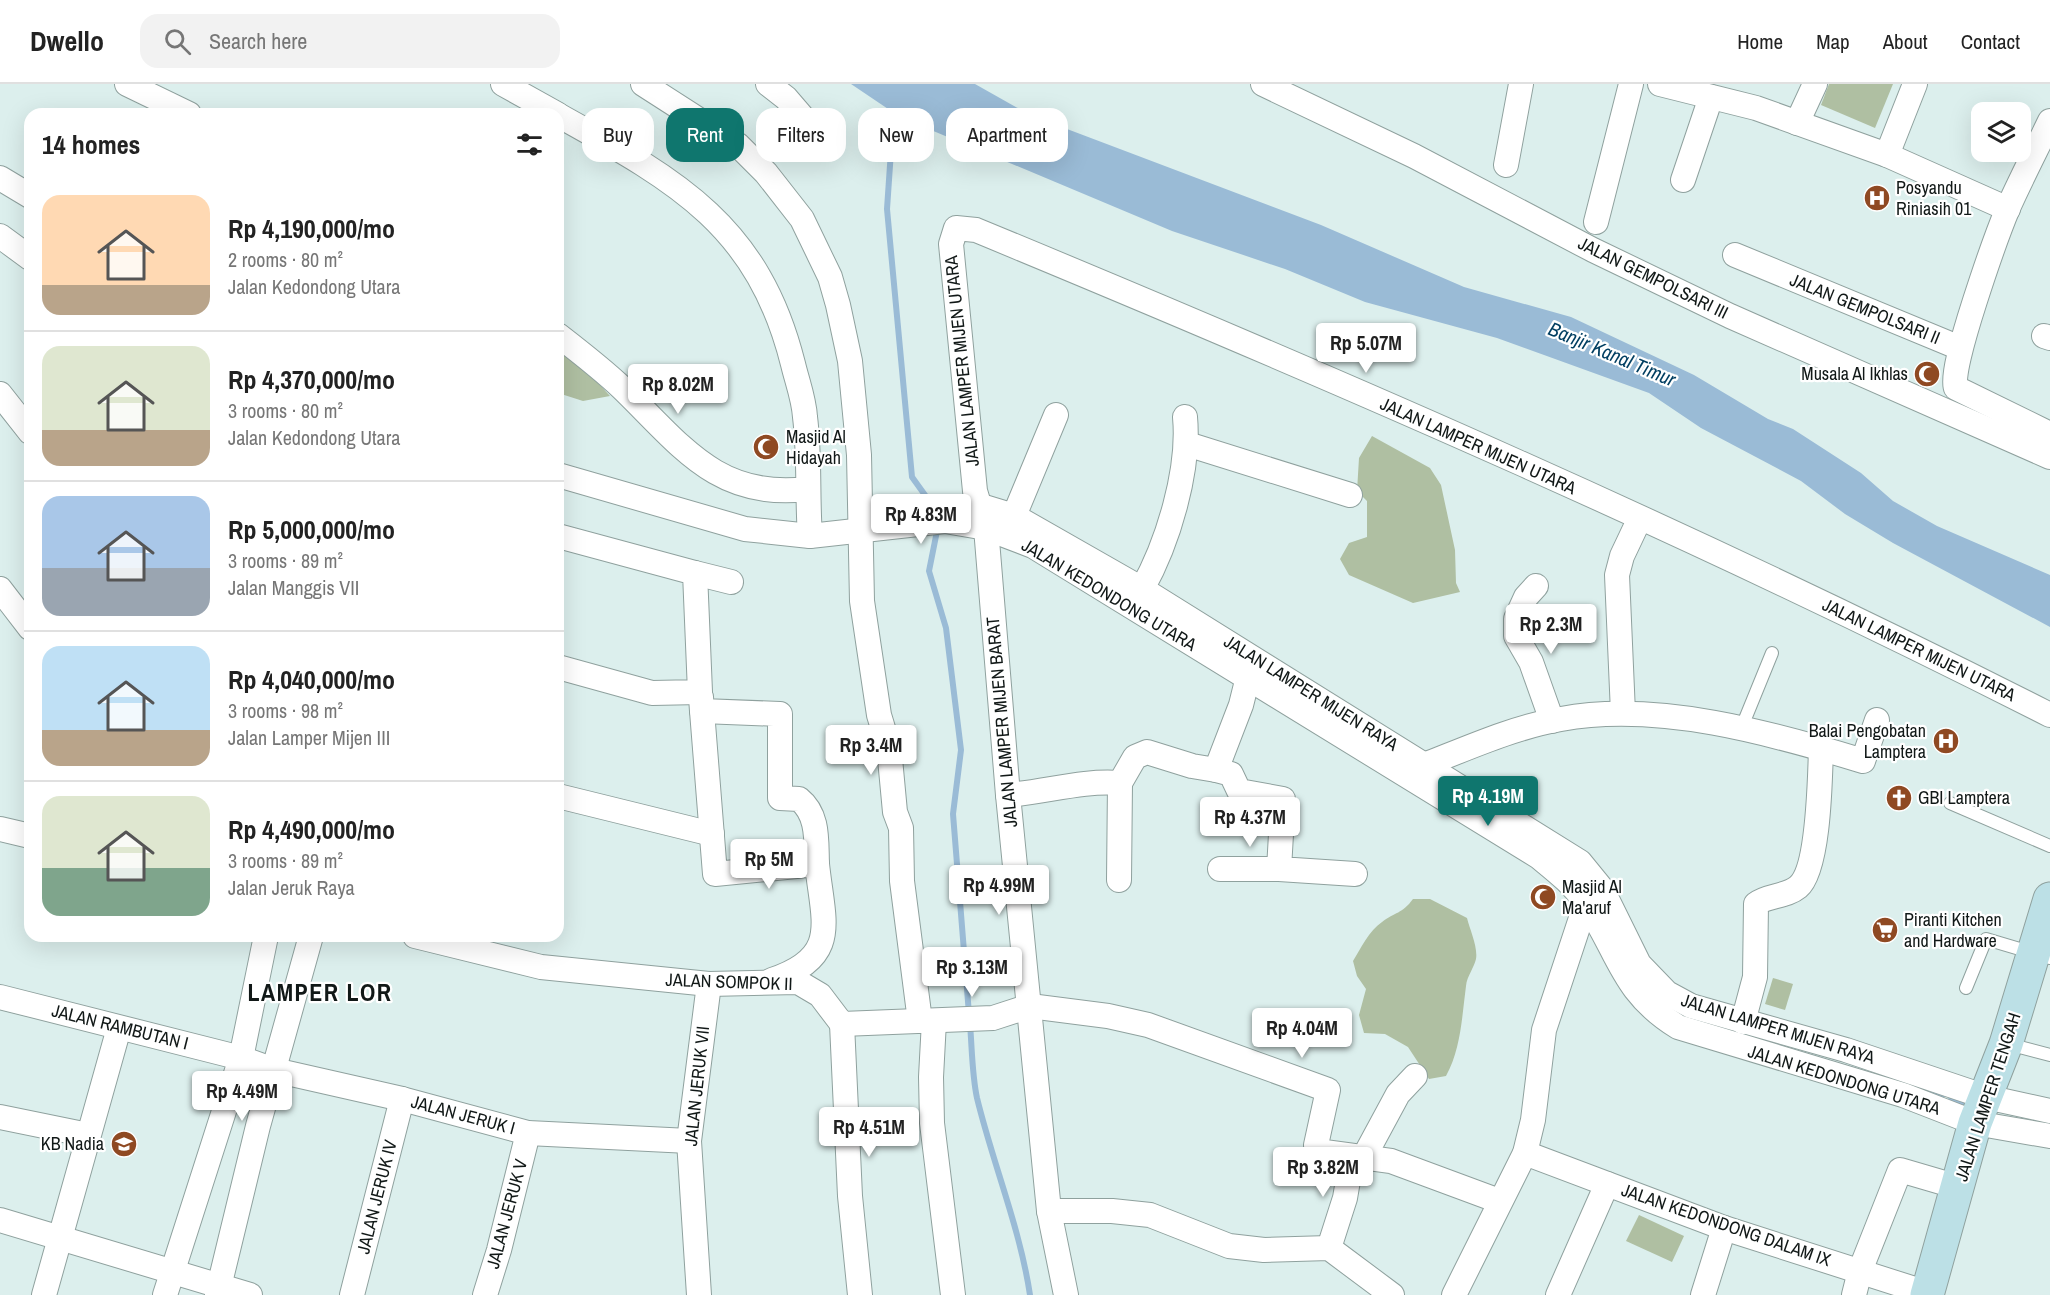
<!DOCTYPE html>
<meta charset="utf-8">
<style>
:root{--surface:#fff;--page:#f2f2f2;--text:#222;--muted:#767676;--line:#e0e0e0;--accent:#0f766e}
body{margin:0;font-family:"Archivo Narrow",sans-serif;background:var(--page);color:var(--text);height:100vh;display:flex;flex-direction:column;font-size:22px;white-space:nowrap}
*{box-sizing:border-box;margin:0}
p{font-size:20px;color:var(--muted)}
.icon{flex:none;width:33px;height:33px;fill:none;stroke:currentColor;stroke-width:2;stroke-linecap:round;stroke-linejoin:round}
.map{position:relative;flex:1;overflow:hidden}
.side{position:absolute;left:24px;top:24px;width:540px;height:834px;display:flex;flex-direction:column;background:var(--surface);border-radius:18px;box-shadow:0 6px 24px #0002}
.side>*{flex:none}
.hud{position:absolute;left:582px;top:24px;width:570px;height:54px;display:flex;gap:12px}
.tools{position:absolute;left:1971px;top:18px;display:grid;gap:12px}
.tools a{display:grid;place-items:center;width:60px;height:60px;border-radius:12px;background:var(--surface);box-shadow:0 6px 24px #0002;font-size:30px}
.price{position:absolute;translate:-50% -51px;padding:0 14px;border-radius:6px;background:#fff;color:#222;font-size:20px;line-height:39px;filter:drop-shadow(0 2px 3px #0008)}
.price::after{content:'';position:absolute;left:50%;top:36px;width:18px;height:14px;margin-left:-9px;background:inherit;clip-path:polygon(0 0,100% 0,50% 100%)}
.price.on{background:var(--accent);color:#fff}
ul{padding:0;list-style:none}
li{display:flex;align-items:center;gap:18px;height:150px;padding:0 18px}
li+li{border-top:2px solid var(--line)}
li span{display:grid;place-items:center;flex:none;width:168px;height:120px;border-radius:18px;color:#555}
li>.icon{margin-inline-start:auto}
span .icon{width:72px;height:72px;fill:#fffc;stroke-width:1}
li b{font-size:26px}
h2{display:flex;justify-content:space-between;align-items:center;height:72px;padding:0 18px;font-size:26px}
.tag{padding:0 21px;border-radius:18px;background:var(--surface);box-shadow:0 6px 24px #0002;font-size:21px;line-height:54px}
.tag.on{background:var(--accent);color:#fff}
header{display:flex;align-items:center;gap:36px;box-sizing:border-box;height:84px;padding:0 30px;background:var(--surface);border-bottom:2px solid var(--line)}
header strong{font-size:28px}
nav{display:flex;gap:33px;margin-inline-start:auto;font-size:21px}
.search{width:420px;height:54px;background:var(--page);display:flex;align-items:center;gap:15px;box-sizing:border-box;padding:0 21px;border-radius:18px;color:var(--muted);font-size:22px}
.map>svg:first-child{display:block}
</style>
<header>
<strong>Dwello</strong>
<div class="search"><svg class="icon" aria-label="search" viewBox="0 0 24 24"><circle cx="10" cy="10" r="6"/><path d="M15 15l6 6"/></svg>Search here</div>
<nav><a>Home</a><a>Map</a><a>About</a><a>Contact</a></nav>
</header>
<div class="map">
<svg width="2050" height="1211" viewBox="0 0 2050 1211">
<rect width="100%" height="100%" fill="#dcefed"/>
<g fill="#afbfa2">
<path d="M 1829,0 L 1893,0 L 1875,44 L 1821,21 Z"/>
<path d="M 558,264 L 569,267 L 610,312 L 583,317 L 558,309 Z"/>
<path d="M 1372,352 L 1430,384 L 1441,401 L 1455,466 L 1456,499 L 1460,508 L 1413,519 L 1349,491 L 1340,475 L 1349,459 L 1367,453 L 1367,417 L 1357,407 L 1359,374 Z"/>
<path d="M 1413,815 L 1430,815 L 1467,834 C 1470,846 1478,863 1476,875 C 1474,884 1467,892 1466,902 C 1462,932 1461,965 1446,992 L 1429,995 L 1408,963 L 1385,950 L 1364,949 L 1359,931 L 1366,905 L 1357,892 L 1353,877 C 1361,864 1369,847 1382,838 C 1395,828 1402,830 1413,815 Z"/>
<path d="M 1773,894 L 1793,900 L 1785,926 L 1765,920 Z"/>
<path d="M 1639,1131 L 1684,1152 L 1672,1178 L 1626,1157 Z"/>
</g>
<path fill="#9abbd6" d="M 851,0 L 975,0 L 1030,31 L 1321,141 L 1464,203 L 1571,233 L 1694,291 L 1768,335 L 1793,345 L 1861,389 L 1893,417 L 1937,442 L 2050,491 L 2050,543 L 1893,459 L 1845,430 L 1801,397 L 1701,344 L 1649,309 L 1497,254 L 1365,218 L 1285,185 L 1172,147 L 900,33 Z"/>
<g fill="none" stroke-linecap="round" stroke-linejoin="round">
<g stroke="#9abbd6" stroke-width="6">
<path d="M 894,23 L 887,125 L 912,393 L 940,432"/>
<path d="M 938,442 L 929,487 L 946,544 L 961,666 L 953,730 L 969,930"/>
<path d="M 970,940 C 972,964 972,991 977,1014 C 993,1080 1020,1144 1030,1211"/>
<path d="M 1902,999 L 1942,1011"/>
<path d="M 1951,1013 L 1972,1023"/>
</g>
<defs>
<g id="service">
<path d="M 1741,645 L 1772,569"/>
<path d="M 1950,719 L 2050,762"/>
<path d="M 1966,904 L 1986,855 L 2050,874"/>
<path d="M 2008,960 L 2050,971"/>
</g>
<g id="minor">
<path d="M 127,0 L 189,30"/>
<path d="M 503,0 L 557,30"/>
<path d="M 643,0 L 738,61 L 766,89 L 802,135 L 830,193 L 838,221 L 850,277 L 859,371 L 862,517 L 879,631 L 889,664 L 895,728 L 901,744 L 902,797 L 920,937"/>
<path d="M 768,0 L 786,14 L 829,64"/>
<path d="M 1263,0 L 1414,72 L 1593,166 L 1730,232 L 2050,373"/>
<path d="M 1660,0 L 1756,24 L 1887,71 L 2008,125"/>
<path d="M 558,31 C 675,96 758,140 793,280 C 797,297 804,315 805,333 C 810,372 807,412 810,452 L 945,437 L 986,444 L 1033,462 L 1539,773 C 1556,787 1573,800 1585,818 C 1619,868 1621,908 1678,943 L 1903,1011 L 1975,1039 L 2050,1052"/>
<path d="M 2050,37 C 2036,66 2021,95 2008,124 C 1998,148 1947,288 1956,304 L 2050,350"/>
<path d="M 1797,39 L 1815,0"/>
<path d="M 1887,71 L 1915,0"/>
<path d="M 1506,81 L 1521,0"/>
<path d="M 0,94 L 30,112"/>
<path d="M 1683,96 L 1711,13"/>
<path d="M 1596,138 L 1631,0"/>
<path d="M 0,152 L 30,174"/>
<path d="M 1735,171 L 1960,264"/>
<path d="M 558,251 C 580,268 602,285 622,304 C 680,360 717,416 807,405"/>
<path d="M 2044,252 L 2050,254"/>
<path d="M 0,310 L 30,348"/>
<path d="M 1187,360 L 1350,411"/>
<path d="M 558,391 L 745,445 L 810,452"/>
<path d="M 967,423 L 981,422 L 1014,432 L 1142,505 L 1580,778 L 1602,805 L 1639,880 L 1667,909 L 1691,922 L 1846,966 L 1986,1013 L 2050,1027"/>
<path d="M 1014,432 L 1056,331"/>
<path d="M 558,452 L 695,489 L 700,608 L 652,609 L 558,583"/>
<path d="M 695,489 L 731,498"/>
<path d="M 1536,502 L 1526,513 L 1516,535 L 1516,552 L 1531,578 L 1552,637"/>
<path d="M 0,505 L 30,544"/>
<path d="M 1142,505 C 1168,459 1190,386 1185,333"/>
<path d="M 701,613 L 702,627 L 780,630 L 780,714 L 799,715 C 819,731 816,757 817,780"/>
<path d="M 702,627 L 715,790 L 817,780 C 823,838 841,873 772,896"/>
<path d="M 1623,629 L 1617,491 L 1622,472 L 1640,434"/>
<path d="M 1427,680 C 1470,663 1515,643 1561,635 C 1658,617 1771,649 1863,677 L 1877,636"/>
<path d="M 1216,686 L 1231,690 L 1239,707 L 1283,715 L 1279,785 L 1355,790"/>
<path d="M 1008,711 C 1046,708 1082,696 1120,699 L 1135,673 L 1147,668 L 1192,682 L 1216,686 L 1241,621 L 1248,593"/>
<path d="M 558,712 L 712,750"/>
<path d="M 0,745 L 30,752"/>
<path d="M 1220,785 L 1279,785"/>
<path d="M 1119,796 L 1120,699"/>
<path d="M 415,852 L 541,883 L 709,900 L 798,898 L 820,911 L 842,940 L 993,934 L 1030,922 L 1108,932 L 1148,941 L 1328,1006 L 1316,1061 L 1317,1067 L 1391,1077 L 1499,1117"/>
<path d="M 0,913 L 241,974 L 274,986 L 402,1015 L 528,1049 L 689,1057"/>
<path d="M 934,937 L 931,993 L 932,1039 L 953,1211"/>
<path d="M 1743,938 L 1755,893 L 1756,820 C 1767,811 1786,813 1798,803 C 1819,786 1820,693 1821,664"/>
<path d="M 842,940 L 850,1112 L 860,1211"/>
<path d="M 0,1033 L 88,1051"/>
<path d="M 1525,1069 L 1724,1144 L 1927,1209"/>
<path d="M 1364,1073 L 1398,1010 L 1415,992"/>
<path d="M 1049,1127 L 1112,1127 L 1150,1131 L 1229,1162 L 1264,1166 L 1329,1164 L 1392,1211"/>
<path d="M 0,1136 L 250,1211"/>
<path d="M 1329,1164 L 1345,1114 L 1352,1073"/>
<path d="M 44,1211 L 119,944"/>
<path d="M 165,1211 L 241,974 L 266,852"/>
<path d="M 217,1211 L 258,1042 L 311,852"/>
<path d="M 352,1211 L 402,1015"/>
<path d="M 485,1211 L 499,1166 L 528,1049"/>
<path d="M 699,1211 L 689,1057 L 709,900"/>
<path d="M 1066,1211 L 1049,1127 L 1008,711 L 986,444 L 975,407 L 951,160 L 956,144 L 976,146 C 1339,296 1700,453 2050,631"/>
<path d="M 1454,1211 L 1525,1069 L 1533,1036 L 1544,946 L 1586,819 L 1592,813"/>
<path d="M 1558,1211 L 1607,1100"/>
<path d="M 1703,1211 L 1724,1144"/>
<path d="M 1854,1211 L 1860,1187 L 1900,1086 L 1958,1103"/>
</g>
<path id="secondary" d="M 1927,1211 L 1975,1039 L 2006,960 L 2050,815"/>
</defs>
<use href="#service" stroke="#8fa19e" stroke-width="14"/>
<use href="#minor" stroke="#8fa19e" stroke-width="26"/>
<use href="#secondary" stroke="#8fa19e" stroke-width="35"/>
<use href="#service" stroke="#fff" stroke-width="12"/>
<use href="#minor" stroke="#fff" stroke-width="24"/>
<use href="#secondary" stroke="#bce0e6" stroke-width="33"/>
</g>
<defs>
<symbol id="hospital-disc" viewBox="-11 -11 22 22"><circle r="9.5" fill="#8f4922" stroke="#fff"/><path d="M-5-5h3v3.5h4V-5h3V5h-3V1.5h-4V5h-3Z" fill="#fff"/></symbol>
<symbol id="mosque-disc" viewBox="-11 -11 22 22"><circle r="9.5" fill="#8f4922" stroke="#fff"/><path d="M3.5-4.9A6 6 0 1 0 3.5 4.9A5 5 0 1 1 3.5-4.9Z" fill="#fff"/></symbol>
<symbol id="church-disc" viewBox="-11 -11 22 22"><circle r="9.5" fill="#8f4922" stroke="#fff"/><path d="M-1.2-6h2.4v3.5h3.3v2.4h-3.3V6h-2.4V-.1h-3.3v-2.4h3.3Z" fill="#fff"/></symbol>
<symbol id="supermarket-disc" viewBox="-11 -11 22 22"><circle r="9.5" fill="#8f4922" stroke="#fff"/><path d="M-6-5.5h2.5l.6 2H6L4.5 2H-2.5L-4.4-4H-6ZM-1.5 3.2a1.3 1.3 0 1 0 .1 0ZM3 3.2a1.3 1.3 0 1 0 .1 0Z" fill="#fff"/></symbol>
<symbol id="school-disc" viewBox="-11 -11 22 22"><circle r="9.5" fill="#8f4922" stroke="#fff"/><path d="M0-5L7-2L0 1L-7-2ZM-4 1L0 2.5L4 1V4Q0 6-4 4Z" fill="#fff"/></symbol>
</defs>
<g fill-rule="evenodd">
<use href="#hospital-disc" x="1862" y="99" width="30" height="30"/>
<use href="#mosque-disc" x="1912" y="275" width="30" height="30"/>
<use href="#mosque-disc" x="751" y="348" width="30" height="30"/>
<use href="#hospital-disc" x="1931" y="642" width="30" height="30"/>
<use href="#church-disc" x="1884" y="699" width="30" height="30"/>
<use href="#mosque-disc" x="1528" y="798" width="30" height="30"/>
<use href="#supermarket-disc" x="1870" y="831" width="30" height="30"/>
<use href="#school-disc" x="109" y="1045" width="30" height="30"/>
</g>
<g text-anchor="middle" stroke-width="4.5" stroke-linejoin="round" paint-order="stroke">
<g font-size="18" fill="#111817" stroke="#fff" text-anchor="start">
<text x="1896" y="110">Posyandu<tspan x="1896" dy="21">Riniasih 01</tspan></text>
<text x="1908" y="296" text-anchor="end">Musala Al Ikhlas</text>
<text x="786" y="359">Masjid Al<tspan x="786" dy="21">Hidayah</tspan></text>
<text x="1926" y="653" text-anchor="end">Balai Pengobatan<tspan x="1926" dy="21">Lamptera</tspan></text>
<text x="1918" y="720">GBI Lamptera</text>
<text x="1562" y="809">Masjid Al<tspan x="1562" dy="21">Ma'aruf</tspan></text>
<text x="1904" y="842">Piranti Kitchen<tspan x="1904" dy="21">and Hardware</tspan></text>
<text x="104" y="1066" text-anchor="end">KB Nadia</text>
</g>
<g font-size="18" fill="#111817" stroke="#fff">
<text transform="translate(1653 194) rotate(26)" y="6">JALAN GEMPOLSARI III</text>
<text transform="translate(1865 225) rotate(22)" y="6">JALAN GEMPOLSARI II</text>
<text transform="translate(962 277) rotate(-96)" y="6">JALAN LAMPER MIJEN UTARA</text>
<text transform="translate(1478 362) rotate(24)" y="6">JALAN LAMPER MIJEN UTARA</text>
<text transform="translate(1109 511) rotate(31)" y="6">JALAN KEDONDONG UTARA</text>
<text transform="translate(1919 566) rotate(26)" y="6">JALAN LAMPER MIJEN UTARA</text>
<text transform="translate(1311 609) rotate(32)" y="6">JALAN LAMPER MIJEN RAYA</text>
<text transform="translate(1002 638) rotate(-95)" y="6">JALAN LAMPER MIJEN BARAT</text>
<text transform="translate(729 898) rotate(2)" y="6">JALAN SOMPOK II</text>
<text transform="translate(120 943) rotate(14)" y="6">JALAN RAMBUTAN I</text>
<text transform="translate(1778 945) rotate(17)" y="6">JALAN LAMPER MIJEN RAYA</text>
<text transform="translate(1844 996) rotate(17)" y="6">JALAN KEDONDONG UTARA</text>
<text transform="translate(697 1002) rotate(-84)" y="6">JALAN JERUK VII</text>
<text transform="translate(1988 1013) rotate(-72)" y="6">JALAN LAMPER TENGAH</text>
<text transform="translate(463 1031) rotate(15)" y="6">JALAN JERUK I</text>
<text transform="translate(377 1113) rotate(-76)" y="6">JALAN JERUK IV</text>
<text transform="translate(507 1130) rotate(-75)" y="6">JALAN JERUK V</text>
<text transform="translate(1726 1141) rotate(19)" y="6">JALAN KEDONDONG DALAM IX</text>
</g>
<g font-size="20" font-style="italic" fill="#023f62" stroke="#fff">
<text transform="translate(1612 270) rotate(23)" y="7">Banjir Kanal Timur</text>
</g>
<g font-size="24" font-weight="bold" letter-spacing="1.5" fill="#111817" stroke="#fff">
<text x="320" y="917">LAMPER LOR</text>
</g>
</g>
</svg>
<div class="tools">
<a><svg class="icon" aria-label="layers" viewBox="0 0 24 24"><path d="M12 4l9 5-9 5-9-5zM3 14l9 5 9-5"/></svg></a>
</div>
<b class="price" style="left:1366px;top:290px">Rp 5.07M</b>
<b class="price" style="left:678px;top:331px">Rp 8.02M</b>
<b class="price" style="left:921px;top:461px">Rp 4.83M</b>
<b class="price" style="left:1551px;top:571px">Rp 2.3M</b>
<b class="price" style="left:871px;top:692px">Rp 3.4M</b>
<b class="price on" style="left:1488px;top:743px">Rp 4.19M</b>
<b class="price" style="left:1250px;top:764px">Rp 4.37M</b>
<b class="price" style="left:769px;top:806px">Rp 5M</b>
<b class="price" style="left:999px;top:832px">Rp 4.99M</b>
<b class="price" style="left:972px;top:914px">Rp 3.13M</b>
<b class="price" style="left:1302px;top:975px">Rp 4.04M</b>
<b class="price" style="left:242px;top:1038px">Rp 4.49M</b>
<b class="price" style="left:869px;top:1074px">Rp 4.51M</b>
<b class="price" style="left:1323px;top:1114px">Rp 3.82M</b>
<div class="hud">
<a class="tag">Buy</a>
<a class="tag on">Rent</a>
<a class="tag">Filters</a>
<a class="tag">New</a>
<a class="tag">Apartment</a>
</div>
<section class="side">
<h2>14 homes<svg class="icon" aria-label="filters" viewBox="0 0 24 24"><path d="M4 7h16M4 17h16"/><circle cx="9" cy="7" r="2"/><circle cx="15" cy="17" r="2"/></svg></h2>
<ul>
<li><span style="background:linear-gradient(#ffd9b3 75%,#b9a48a 0)"><svg class="icon" aria-label="home" viewBox="0 0 24 24"><path d="M3 11l9-7 9 7M6 9v11h12V9"/></svg></span><div><b>Rp 4,190,000/mo</b><p>2 rooms · 80 m²</p><p>Jalan Kedondong Utara</p></div></li>
<li><span style="background:linear-gradient(#dfe7d0 70%,#b9a48a 0)"><svg class="icon" aria-label="home" viewBox="0 0 24 24"><path d="M3 11l9-7 9 7M6 9v11h12V9"/></svg></span><div><b>Rp 4,370,000/mo</b><p>3 rooms · 80 m²</p><p>Jalan Kedondong Utara</p></div></li>
<li><span style="background:linear-gradient(#a9c7e8 60%,#9aa5b1 0)"><svg class="icon" aria-label="home" viewBox="0 0 24 24"><path d="M3 11l9-7 9 7M6 9v11h12V9"/></svg></span><div><b>Rp 5,000,000/mo</b><p>3 rooms · 89 m²</p><p>Jalan Manggis VII</p></div></li>
<li><span style="background:linear-gradient(#bfe0f5 70%,#b9a48a 0)"><svg class="icon" aria-label="home" viewBox="0 0 24 24"><path d="M3 11l9-7 9 7M6 9v11h12V9"/></svg></span><div><b>Rp 4,040,000/mo</b><p>3 rooms · 98 m²</p><p>Jalan Lamper Mijen III</p></div></li>
<li><span style="background:linear-gradient(#dfe7d0 60%,#7fa58c 0)"><svg class="icon" aria-label="home" viewBox="0 0 24 24"><path d="M3 11l9-7 9 7M6 9v11h12V9"/></svg></span><div><b>Rp 4,490,000/mo</b><p>3 rooms · 89 m²</p><p>Jalan Jeruk Raya</p></div></li>
</ul>
</section>
</div>
